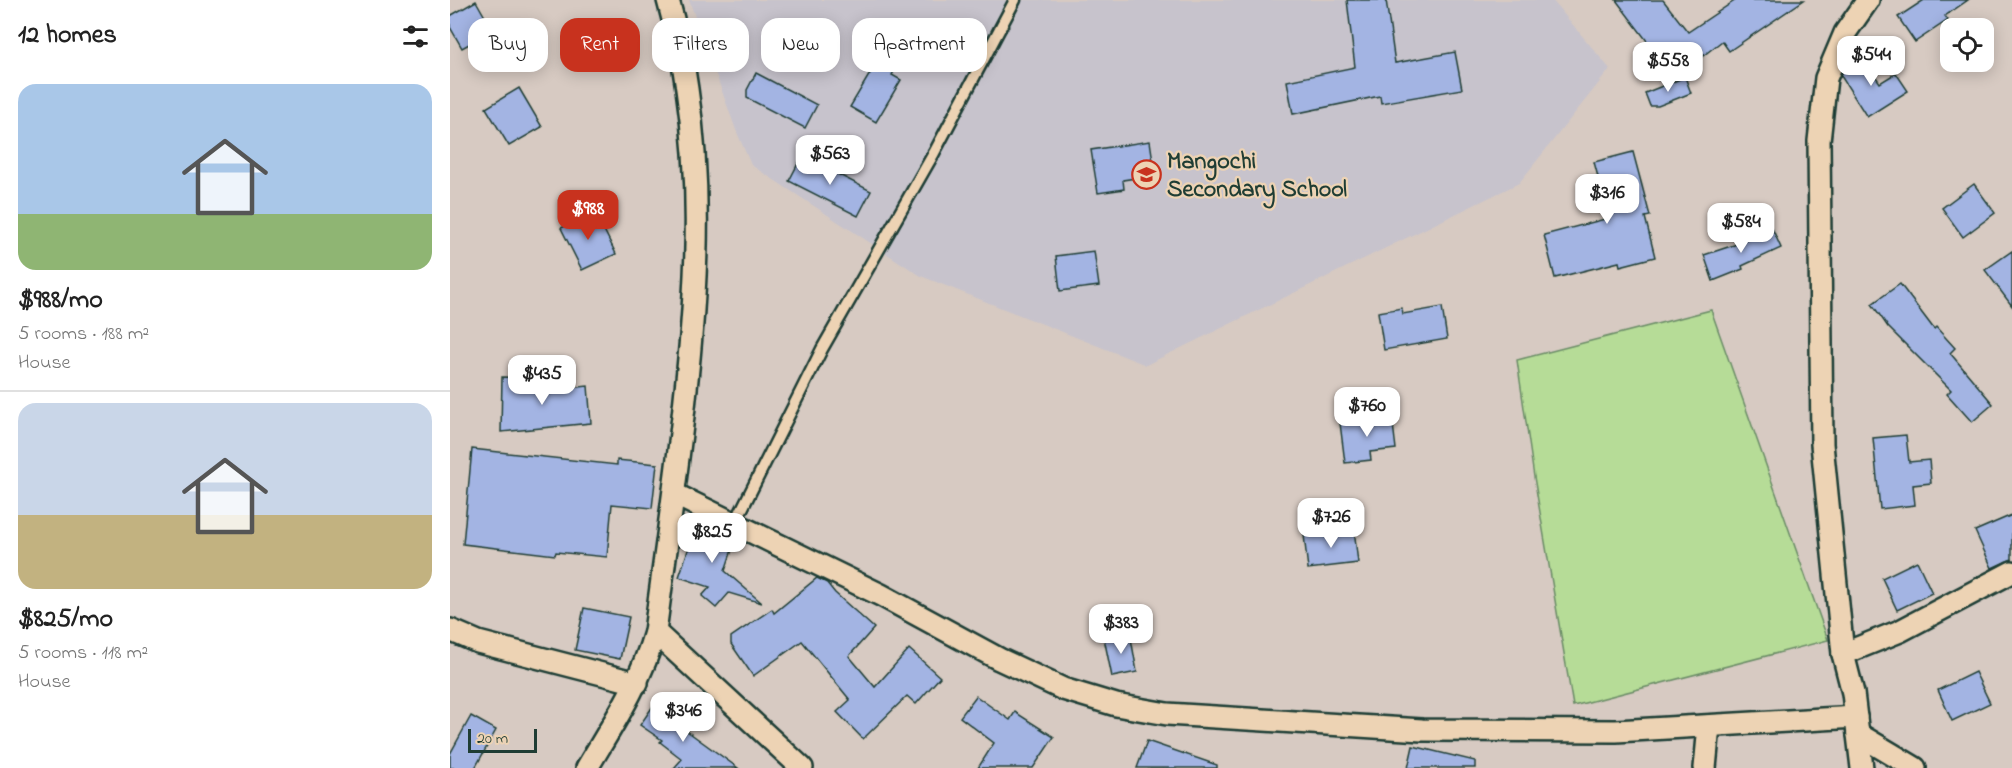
<!DOCTYPE html>
<meta charset="utf-8">
<style>
:root{--surface:#fff;--page:#f6f6f6;--text:#222;--muted:#767676;--line:#e0e0e0;--accent:#c8321e}
body{margin:0;font-family:"Indie Flower",sans-serif;background:var(--page);color:var(--text);height:100vh;display:flex;flex-direction:column;font-size:22px;white-space:nowrap}
*{box-sizing:border-box;margin:0}
p{font-size:20px;color:var(--muted)}
.icon{flex:none;width:33px;height:33px;fill:none;stroke:currentColor;stroke-width:2;stroke-linecap:round;stroke-linejoin:round}
.map{position:relative;flex:1;overflow:hidden}
.details{display:flex;flex-direction:column;background:var(--surface);width:450px}
.details>*{flex:none}
.top-card{position:absolute;left:18px;top:18px;width:570px;height:54px;display:flex;gap:12px}
.tools{position:absolute;left:1490px;top:18px;display:grid;gap:12px}
.tools a{display:grid;place-items:center;width:54px;height:54px;border-radius:12px;background:var(--surface);box-shadow:0 3px 15px #0003;font-size:30px}
.scale{position:absolute;left:18px;bottom:15px;width:69px;box-sizing:border-box;padding-left:6px;border:3px solid #1f3d34;border-top:0;font-size:16px;line-height:21px;white-space:nowrap;color:#1f3d34;-webkit-text-stroke:4px #edd3b4;paint-order:stroke}
.price{position:absolute;translate:-50% -51px;padding:0 14px;border-radius:12px;background:#fff;color:#222;font-size:20px;line-height:39px;filter:drop-shadow(0 2px 3px #0008)}
.price::after{content:'';position:absolute;left:50%;top:36px;width:18px;height:14px;margin-left:-9px;background:inherit;clip-path:polygon(0 0,100% 0,50% 100%)}
.price.on{background:var(--accent);color:#fff}
ul{padding:0;list-style:none}
li{display:grid;align-content:center;gap:12px;height:318px;padding:0 18px}
li+li{border-top:2px solid var(--line)}
li span{display:grid;place-items:center;height:186px;border-radius:18px;color:#555}
li>.icon{margin-inline-start:auto}
span .icon{width:108px;height:108px;fill:#fffc;stroke-width:1}
li b{font-size:26px}
h2{display:flex;justify-content:space-between;align-items:center;height:72px;padding:0 18px;font-size:26px}
.pill{padding:0 21px;border-radius:18px;background:var(--surface);box-shadow:0 3px 15px #0003;font-size:21px;line-height:54px}
.pill.on{background:var(--accent);color:#fff}
main{display:flex;flex:1;min-height:0}
.map>svg:first-child{display:block}
</style>
<main>
<section class="details">
<h2>12 homes<svg class="icon" aria-label="filters" viewBox="0 0 24 24"><path d="M4 7h16M4 17h16"/><circle cx="9" cy="7" r="2"/><circle cx="15" cy="17" r="2"/></svg></h2>
<ul>
<li><span style="background:linear-gradient(#a9c7e8 70%,#8fb573 0)"><svg class="icon" aria-label="home" viewBox="0 0 24 24"><path d="M3 11l9-7 9 7M6 9v11h12V9"/></svg></span><div><b>$988/mo</b><p>5 rooms · 188 m²</p><p>House</p></div></li>
<li><span style="background:linear-gradient(#c9d6e8 60%,#c2b280 0)"><svg class="icon" aria-label="home" viewBox="0 0 24 24"><path d="M3 11l9-7 9 7M6 9v11h12V9"/></svg></span><div><b>$825/mo</b><p>5 rooms · 118 m²</p><p>House</p></div></li>
</ul>
</section>
<div class="map">
<svg width="1562" height="768" viewBox="0 0 1562 768">
<rect width="100%" height="100%" fill="#d7cac2"/>
<filter id="ink" filterUnits="userSpaceOnUse"><feTurbulence type="fractalNoise" baseFrequency=".0167" numOctaves="2"/><feDisplacementMap in="SourceGraphic" scale="12" xChannelSelector="R" yChannelSelector="G"/><feConvolveMatrix kernelMatrix="1 2 1 2 8 2 1 2 1" color-interpolation-filters="sRGB"/></filter>
<g filter="url(#ink)">
<path fill="#c7c3cc" d="M 239,0 L 1102,0 L 1160,69 L 1069,183 L 696,365 L 471,276 L 301,165 L 286,130 Z"/>
<path fill="#b6dc97" stroke="#6a8c66" stroke-width="1.5" d="M 1261,310 L 1378,640 L 1123,706 L 1084,477 L 1067,360 Z"/>
<g fill="#a3b4e3" stroke="#1f3d34" stroke-width="1.5">
<path d="M 897,0 L 936,0 L 945,63 L 1005,52 L 1012,89 L 931,103 L 930,96 L 843,114 L 837,81 L 905,67 Z"/>
<path d="M 1166,0 L 1213,0 L 1238,32 L 1286,0 L 1354,0 L 1279,51 L 1272,41 L 1225,78 Z"/>
<path d="M 1474,0 L 1518,0 L 1495,16 L 1498,20 L 1465,42 L 1448,17 Z"/>
<path d="M 26,1 L 43,31 L 12,48 L 0,27 L 0,16 Z"/>
<path d="M 443,35 L 459,45 L 442,75 L 451,80 L 426,122 L 400,107 Z"/>
<path d="M 1412,56 L 1430,83 L 1446,73 L 1458,91 L 1417,117 L 1391,76 L 1394,68 Z"/>
<path d="M 306,73 L 367,105 L 355,128 L 297,98 L 297,90 Z"/>
<path d="M 1235,77 L 1241,93 L 1208,106 L 1200,106 L 1195,93 Z"/>
<path d="M 69,88 L 92,127 L 59,146 L 36,108 Z"/>
<path d="M 700,141 L 705,175 L 673,180 L 674,189 L 648,193 L 641,150 Z"/>
<path d="M 1183,152 L 1200,216 L 1195,217 L 1205,257 L 1170,266 L 1169,262 L 1105,278 L 1094,235 L 1159,218 L 1144,162 Z"/>
<path d="M 352,156 L 421,191 L 408,216 L 339,181 Z"/>
<path d="M 1524,184 L 1545,213 L 1513,237 L 1492,208 Z"/>
<path d="M 145,212 L 166,254 L 132,270 L 111,228 Z"/>
<path d="M 1322,228 L 1331,248 L 1292,266 L 1293,269 L 1263,281 L 1254,255 L 1284,245 Z"/>
<path d="M 644,251 L 649,286 L 610,291 L 606,256 Z"/>
<path d="M 1562,251 L 1562,306 L 1535,270 Z"/>
<path d="M 1450,284 L 1484,329 L 1486,327 L 1505,348 L 1500,353 L 1543,404 L 1522,422 L 1497,394 L 1501,390 L 1438,327 L 1422,304 Z"/>
<path d="M 992,307 L 997,339 L 934,350 L 928,312 L 952,308 L 953,314 Z"/>
<path d="M 52,377 L 84,378 L 84,392 L 138,386 L 141,423 L 51,432 Z"/>
<path d="M 942,416 L 946,449 L 920,452 L 921,460 L 895,463 L 890,423 Z"/>
<path d="M 1456,435 L 1459,462 L 1479,460 L 1481,483 L 1463,485 L 1465,505 L 1430,509 L 1423,438 Z"/>
<path d="M 22,449 L 167,465 L 167,460 L 207,464 L 202,508 L 162,504 L 157,557 L 106,552 L 105,555 L 13,544 Z"/>
<path d="M 1562,515 L 1562,559 L 1542,568 L 1525,531 Z"/>
<path d="M 248,520 L 286,538 L 275,571 L 312,603 L 279,593 L 266,608 L 252,596 L 260,587 L 229,577 Z"/>
<path d="M 904,529 L 908,563 L 858,569 L 854,535 Z"/>
<path d="M 1467,561 L 1482,593 L 1447,610 L 1432,578 Z"/>
<path d="M 367,578 L 377,583 L 385,593 L 424,628 L 399,656 L 425,687 L 459,649 L 490,677 L 466,704 L 457,696 L 413,739 L 387,712 L 400,700 L 352,641 L 303,676 L 281,644 L 281,637 L 322,609 L 324,613 Z"/>
<path d="M 134,608 L 179,617 L 170,659 L 125,650 Z"/>
<path d="M 680,633 L 687,672 L 662,677 L 654,638 Z"/>
<path d="M 1525,672 L 1540,703 L 1502,721 L 1488,690 Z"/>
<path d="M 526,696 L 560,720 L 565,712 L 604,737 L 583,768 L 528,768 L 544,743 L 510,717 Z"/>
<path d="M 203,706 L 237,731 L 288,768 L 224,768 L 232,759 L 210,742 L 212,740 L 190,725 Z"/>
<path d="M 21,716 L 46,730 L 25,768 L 0,768 L 0,754 Z"/>
<path d="M 697,741 L 767,765 L 767,768 L 687,768 Z"/>
<path d="M 963,746 L 1025,761 L 1025,768 L 958,768 Z"/>
</g>
<g fill="none" stroke-linecap="round" stroke-linejoin="round">
<defs>
<path id="service" d="M 285,523 L 372,349 L 484,153 L 565,0"/>
<g id="minor">
<path d="M 224,494 L 431,595 L 549,659 L 613,689 L 666,705 L 717,714 L 972,730 L 1166,731 L 1406,717"/>
<path d="M 0,630 L 28,642 L 187,683"/>
<path d="M 205,632 L 352,768"/>
<path d="M 1393,654 L 1450,631 L 1562,572"/>
<path d="M 1408,734 L 1465,768"/>
<path d="M 137,768 C 163,724 191,682 205,632 C 214,563 224,494 232,425 C 245,313 254,201 237,89 C 233,59 226,29 218,0"/>
<path d="M 1255,768 L 1259,726"/>
<path d="M 1412,768 L 1403,693 L 1393,654 L 1372,444 L 1369,141 L 1376,78 L 1395,33 L 1418,0"/>
</g>
</defs>
<use href="#service" stroke="#1f3d34" stroke-width="15"/>
<use href="#minor" stroke="#1f3d34" stroke-width="26"/>
<use href="#service" stroke="#edd3b4" stroke-width="10"/>
<use href="#minor" stroke="#edd3b4" stroke-width="21"/>
</g>
</g>
<defs>
<symbol id="school-ring" viewBox="-11 -11 22 22"><circle r="9.5" fill="#edd3b4" stroke="#c8321e" stroke-width="1.5"/><path d="M0-5L7-2L0 1L-7-2ZM-4 1L0 2.5L4 1V4Q0 6-4 4Z" fill="#c8321e"/></symbol>
</defs>
<g fill-rule="evenodd">
<use href="#school-ring" x="680" y="158" width="33" height="33"/>
</g>
<g text-anchor="middle" stroke-width="4.5" stroke-linejoin="round" paint-order="stroke">
<g font-size="24" font-weight="bold" fill="#1f3d34" stroke="#edd3b4" text-anchor="start">
<text x="717" y="168">Mangochi<tspan x="717" dy="28">Secondary School</tspan></text>
</g>
</g>
</svg>
<div class="tools">
<a><svg class="icon" aria-label="locate" viewBox="0 0 24 24"><circle cx="12" cy="12" r="6"/><path d="M12 2v4M12 18v4M2 12h4M18 12h4"/></svg></a>
</div>
<div class="scale">20 m</div>
<b class="price" style="left:1421px;top:87px">$544</b>
<b class="price" style="left:1218px;top:93px">$558</b>
<b class="price" style="left:380px;top:186px">$563</b>
<b class="price" style="left:1157px;top:225px">$316</b>
<b class="price on" style="left:138px;top:241px">$988</b>
<b class="price" style="left:1291px;top:254px">$584</b>
<b class="price" style="left:92px;top:406px">$435</b>
<b class="price" style="left:917px;top:438px">$760</b>
<b class="price" style="left:881px;top:549px">$726</b>
<b class="price" style="left:262px;top:564px">$825</b>
<b class="price" style="left:671px;top:655px">$383</b>
<b class="price" style="left:233px;top:743px">$346</b>
<div class="top-card">
<a class="pill">Buy</a>
<a class="pill on">Rent</a>
<a class="pill">Filters</a>
<a class="pill">New</a>
<a class="pill">Apartment</a>
</div>
</div>
</main>
